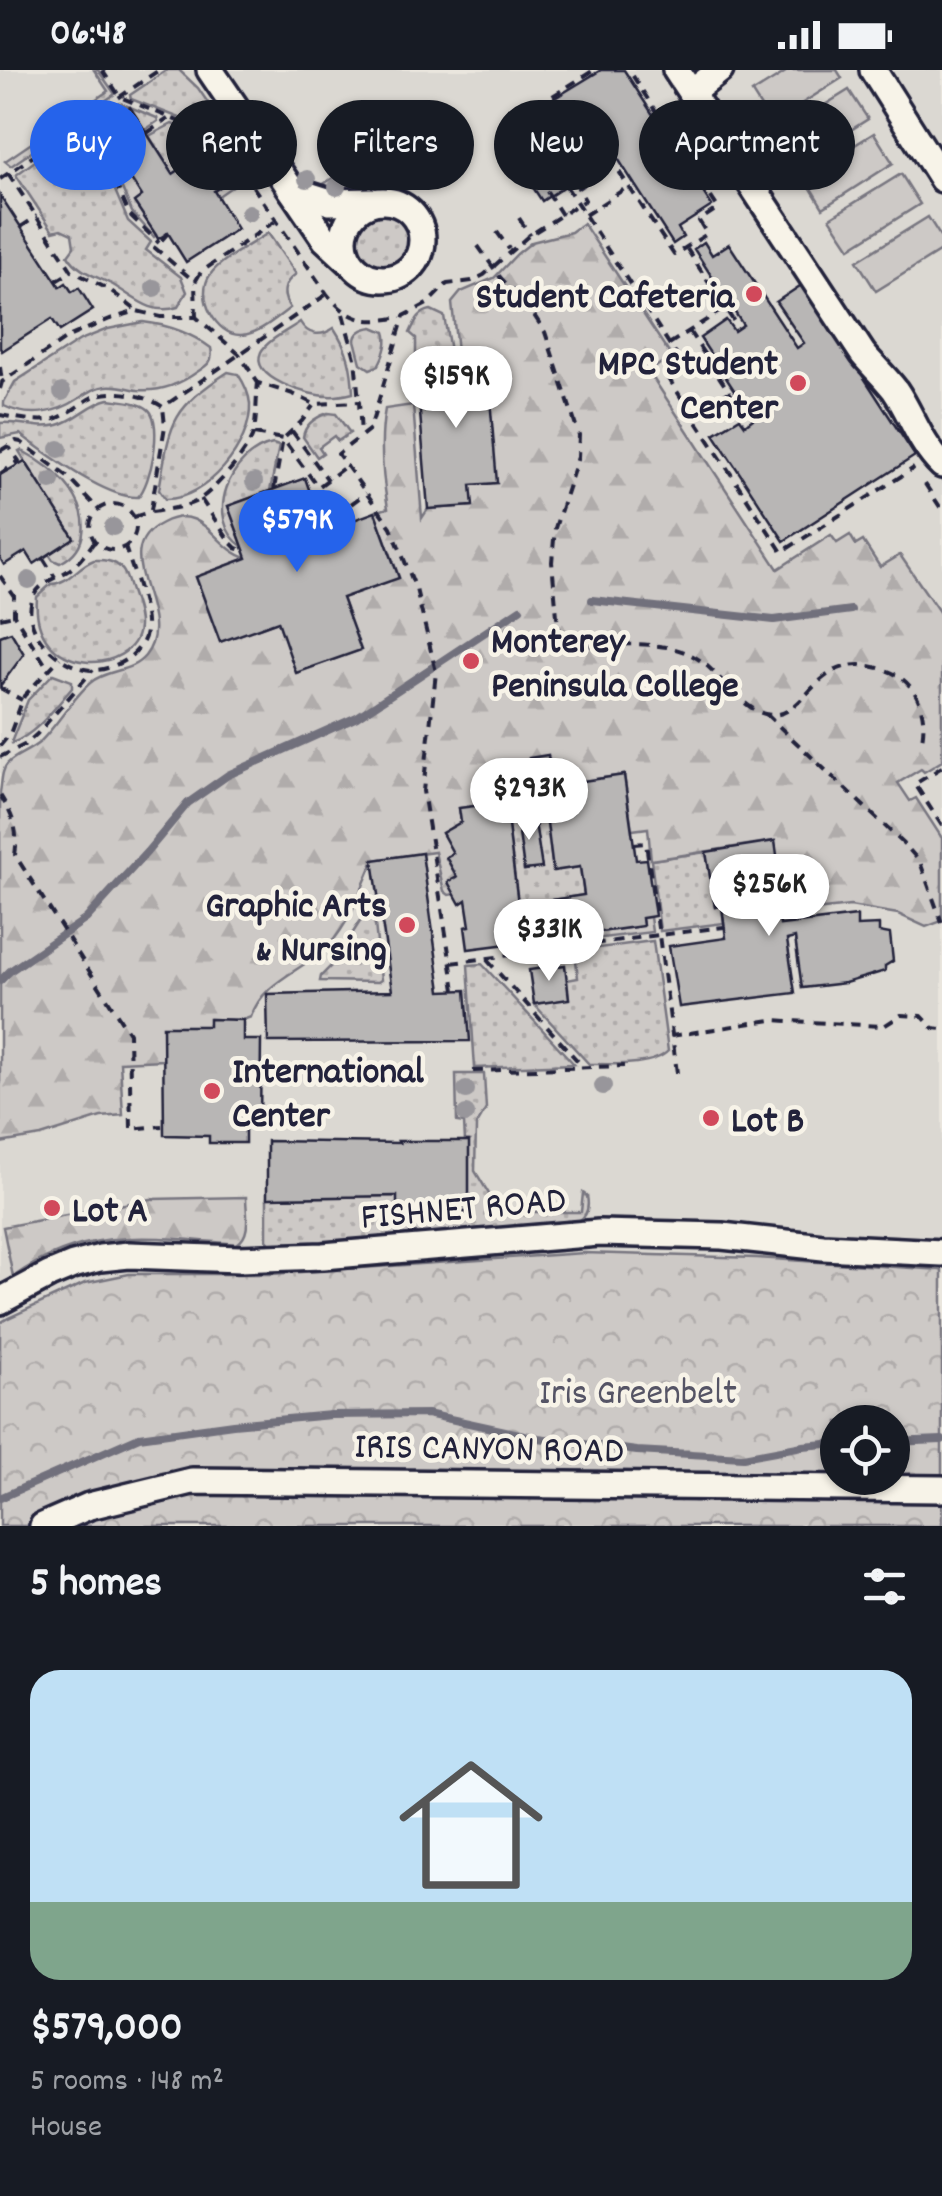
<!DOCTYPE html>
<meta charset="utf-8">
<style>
:root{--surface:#171b24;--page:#242831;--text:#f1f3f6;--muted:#9ea1a6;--line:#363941;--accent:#2563eb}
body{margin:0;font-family:Dekko,sans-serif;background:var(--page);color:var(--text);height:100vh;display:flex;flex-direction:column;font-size:38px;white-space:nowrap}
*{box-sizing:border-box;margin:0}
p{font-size:32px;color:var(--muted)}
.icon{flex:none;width:55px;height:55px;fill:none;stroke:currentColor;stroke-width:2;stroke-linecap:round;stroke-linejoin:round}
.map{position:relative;height:1456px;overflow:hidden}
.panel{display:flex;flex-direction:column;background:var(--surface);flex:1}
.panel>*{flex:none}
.banner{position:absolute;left:30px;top:30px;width:882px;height:90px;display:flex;gap:20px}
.fabs{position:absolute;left:820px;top:1335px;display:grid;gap:20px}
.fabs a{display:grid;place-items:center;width:90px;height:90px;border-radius:50%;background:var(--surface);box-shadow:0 2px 8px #0004;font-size:50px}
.price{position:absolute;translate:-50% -85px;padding:0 22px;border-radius:35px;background:#fff;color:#222;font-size:32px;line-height:65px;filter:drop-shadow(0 2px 5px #0008)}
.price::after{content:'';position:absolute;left:50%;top:60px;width:30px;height:22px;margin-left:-15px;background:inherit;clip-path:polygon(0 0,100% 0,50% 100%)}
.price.selected{background:var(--accent);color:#fff}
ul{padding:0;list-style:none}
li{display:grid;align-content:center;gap:20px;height:530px;padding:0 30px}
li+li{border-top:2px solid var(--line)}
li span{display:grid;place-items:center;height:310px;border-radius:30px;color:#555}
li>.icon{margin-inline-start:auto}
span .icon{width:180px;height:180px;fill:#fffc;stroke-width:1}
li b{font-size:42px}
h2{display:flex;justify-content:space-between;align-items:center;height:120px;padding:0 30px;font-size:42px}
.chip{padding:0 35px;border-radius:45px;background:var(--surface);box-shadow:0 2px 8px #0004;font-size:35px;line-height:90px}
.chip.selected{background:var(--accent);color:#fff}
.status{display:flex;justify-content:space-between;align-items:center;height:70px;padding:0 50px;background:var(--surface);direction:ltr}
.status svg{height:28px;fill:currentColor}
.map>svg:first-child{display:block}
</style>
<div class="status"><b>06:48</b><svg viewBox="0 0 49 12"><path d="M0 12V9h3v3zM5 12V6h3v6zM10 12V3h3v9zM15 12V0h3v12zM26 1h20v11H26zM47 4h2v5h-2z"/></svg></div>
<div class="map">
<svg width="942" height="1456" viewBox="0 0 942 1456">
<defs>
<pattern id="grass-dots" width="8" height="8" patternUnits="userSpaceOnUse" patternTransform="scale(2.5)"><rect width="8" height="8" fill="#cdc9c6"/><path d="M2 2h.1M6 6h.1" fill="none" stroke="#b0acab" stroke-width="1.8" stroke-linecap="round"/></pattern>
<pattern id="forest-firs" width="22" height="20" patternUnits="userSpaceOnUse" patternTransform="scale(2.5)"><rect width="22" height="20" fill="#cdc9c6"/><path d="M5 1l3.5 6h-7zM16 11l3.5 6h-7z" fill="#b0acab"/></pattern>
<pattern id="park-crowns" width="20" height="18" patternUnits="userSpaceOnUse" patternTransform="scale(2.5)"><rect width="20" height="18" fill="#cdc9c6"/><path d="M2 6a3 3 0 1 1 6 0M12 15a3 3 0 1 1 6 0" fill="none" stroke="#b0acab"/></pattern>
</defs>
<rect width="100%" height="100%" fill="#eae6de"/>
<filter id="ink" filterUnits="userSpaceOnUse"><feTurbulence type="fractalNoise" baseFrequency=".01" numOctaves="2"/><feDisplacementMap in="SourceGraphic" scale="20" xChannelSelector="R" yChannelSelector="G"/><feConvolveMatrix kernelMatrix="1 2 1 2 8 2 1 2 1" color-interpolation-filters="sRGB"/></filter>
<g filter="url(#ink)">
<path fill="#dbd8d2" d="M 0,0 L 942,0 L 942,1200 L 757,1188 L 584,1183 L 271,1204 L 129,1204 L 85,1213 L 0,1253 Z"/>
<g fill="url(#grass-dots)" stroke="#787680" stroke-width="2.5">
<path d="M 94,0 L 98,0 L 115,24 L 11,96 L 5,91 L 108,21 Z"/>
<path d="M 167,0 L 179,0 L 198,18 L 221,52 L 221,61 L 213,61 L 131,29 L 130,25 Z"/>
<path d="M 120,33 L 157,48 L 158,51 L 145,60 L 130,38 L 142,126 L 135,132 L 156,165 L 154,167 L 132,142 L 111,92 L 81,68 L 77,61 Z"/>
<path d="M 172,54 L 207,66 L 217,73 L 216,75 L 240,111 L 217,127 L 214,121 L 234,108 L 214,78 L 173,104 L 149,66 Z"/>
<path d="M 66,68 L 105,97 L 128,151 L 151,172 L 146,180 L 181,207 L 187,222 L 178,237 C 151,246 134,227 113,215 C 96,206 78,202 68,185 L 74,177 L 72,164 L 61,159 L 53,161 L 16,105 Z"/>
<path d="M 375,80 L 387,98 L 386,105 C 378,112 373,110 363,113 C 351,117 360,116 348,121 C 331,128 314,121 301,110 L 302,104 L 307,102 L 319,117 Z"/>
<circle cx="382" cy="170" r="27"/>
<path d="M 268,163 L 296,204 C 283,213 281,225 290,238 C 276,248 259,264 241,265 C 216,266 195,226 210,205 C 220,190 252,174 268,163 Z"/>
<path d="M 431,240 L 444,246 L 451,287 L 416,290 L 416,268 L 410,263 C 415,253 418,242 431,240 Z"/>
<path d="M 143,252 C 169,255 191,263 211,278 C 214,291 208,295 197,302 C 179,315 161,322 138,320 C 128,318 117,315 107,316 C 95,317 88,323 78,329 C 56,344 28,348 4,336 L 4,332 L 15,312 L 80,270 L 108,259 Z"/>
<path d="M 300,252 C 308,266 321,267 334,258 C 348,279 352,298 353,323 C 345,325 337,327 328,326 C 310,326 249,309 261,282 C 267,270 289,260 300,252 Z"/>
<path d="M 373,257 L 385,262 C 389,273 383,287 378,296 L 370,299 L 361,293 L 355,270 C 356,261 365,258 373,257 Z"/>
<path d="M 228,302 L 238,304 C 244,313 249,323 250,334 C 252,375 206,430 165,429 L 159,420 C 171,352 169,341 228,302 Z"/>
<path d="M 109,329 C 121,331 139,331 149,340 C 163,354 151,414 138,427 C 107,429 45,383 20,364 L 0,368 L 0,353 C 19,351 38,360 58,355 C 77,350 90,333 109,329 Z"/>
<path d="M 328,343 L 336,344 L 350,363 L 338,371 L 334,366 L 319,377 L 323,383 L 317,387 L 303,367 C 305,354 316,347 328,343 Z"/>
<path d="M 273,374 L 279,376 L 270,421 L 228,436 L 243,477 C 202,449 230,382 273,374 Z"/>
<path d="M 21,380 C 38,389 59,404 70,419 C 89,445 90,478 60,493 L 53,490 L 49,484 L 74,468 L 25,391 L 19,381 Z"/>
<path d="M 94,490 C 112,489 123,494 128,512 C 132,526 140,542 139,557 C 136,606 30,610 37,527 L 51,514 C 70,513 77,496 94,490 Z"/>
<path d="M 53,604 L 72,611 L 72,618 C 55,637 37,664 12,673 L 12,670 L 28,630 Z"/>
<path d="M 546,745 L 553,800 L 580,797 L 584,825 L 551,830 L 555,860 L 559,860 L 560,865 L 578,862 L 577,857 L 592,855 L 593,863 L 643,856 L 642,848 L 650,847 L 652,862 L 544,875 L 542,861 L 522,864 L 507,750 L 517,748 L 525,800 L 541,797 L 534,746 Z"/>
<path d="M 706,782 L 715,837 L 722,836 L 724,853 L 660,861 L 651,790 Z"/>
<path d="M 367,847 L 373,850 L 375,854 L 381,910 L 378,912 L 320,911 L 321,906 L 333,894 L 361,850 Z"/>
<path d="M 653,871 L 668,981 C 653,997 610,994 589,994 L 534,934 L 569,928 L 567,910 L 578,908 L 575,881 Z"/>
<path d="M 482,894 L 574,994 L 475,998 L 468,895 Z"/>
<path d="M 456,1004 L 484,1004 L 486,1039 L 476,1056 L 475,1101 L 489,1124 L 490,1142 L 581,1142 L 583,1123 L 587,1126 C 590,1141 585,1151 570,1154 L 273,1177 L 267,1170 L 267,1128 L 397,1126 L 469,1071 L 465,1071 L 464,1053 L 457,1052 Z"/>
</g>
<g fill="url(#forest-firs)" stroke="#787680" stroke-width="2.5">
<path d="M 583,153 L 671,286 L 649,302 L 778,499 L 831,465 L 837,473 L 850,465 L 856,475 L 863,471 L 880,497 L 900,485 L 942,546 L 942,691 L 924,702 L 921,699 L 898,713 L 910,731 L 916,728 L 942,768 L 942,851 L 926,857 L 898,844 L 850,836 L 779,844 L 774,771 L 651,790 L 648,758 L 632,760 L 624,705 L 569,713 L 571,732 L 506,740 L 504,732 L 459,738 L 461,752 L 442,763 L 453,783 L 446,788 L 457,807 L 455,824 L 449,825 L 444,821 L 435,782 L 374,790 C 361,819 351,851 330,874 C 304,901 263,910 251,947 L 243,950 L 210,949 L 209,956 L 164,990 L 120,992 L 123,1045 L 101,1047 L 41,1066 L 0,1073 L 0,722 C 2,713 1,700 8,693 C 15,685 30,681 40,672 C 58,654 71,630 90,613 C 106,599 131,603 145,586 C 179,544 104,482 162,453 C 205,431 214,479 247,488 L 196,507 L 220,572 L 278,551 L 297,603 L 360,580 L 342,528 L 399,507 L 375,442 L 388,438 C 382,405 379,372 385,339 L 413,335 L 422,448 L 428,439 L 472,436 L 471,415 L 497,412 L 460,292 L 458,292 L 452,233 L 461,222 L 494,208 L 517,184 L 532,172 L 571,162 Z"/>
<path d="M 246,1127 C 246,1143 252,1164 237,1174 C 151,1167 88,1155 13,1207 L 3,1157 L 151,1129 Z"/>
</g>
<path fill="url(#park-crowns)" stroke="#787680" stroke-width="2.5" fill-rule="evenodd" d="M 584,1183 L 757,1188 L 942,1200 L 942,1456 L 0,1456 L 0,1253 L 8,1248 L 85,1213 L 129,1204 L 271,1204 ZM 838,1352 L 892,1352 L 892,1408 L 838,1408 Z"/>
<g fill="#cdc9c6" stroke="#787680" stroke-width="2.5">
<path d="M 789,0 L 837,0 L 842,8 L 771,53 L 752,23 Z"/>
<path d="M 849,20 L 868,49 L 797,94 L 778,64 Z"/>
<path d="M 874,63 L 893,93 L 823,138 L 804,107 Z"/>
<path d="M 901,104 L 920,134 L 850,178 L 830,148 Z"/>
<path d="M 928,147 L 942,169 L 942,180 L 876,221 L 857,191 Z"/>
</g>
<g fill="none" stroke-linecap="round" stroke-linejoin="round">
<g stroke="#716f7b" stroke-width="8">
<path d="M 592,530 L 774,550 L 851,540"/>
<path d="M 0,911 L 10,901 L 86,849 L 147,782 L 188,733 L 228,705 L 357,647 L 520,539"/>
<path d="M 892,1372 L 942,1370"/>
<path d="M 0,1428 L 139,1367 L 233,1354 L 331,1345 L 427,1344 L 538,1368 L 637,1381 L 743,1387 L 803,1376 L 838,1373"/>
</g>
</g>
<g fill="#b8b6b5" stroke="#22223b" stroke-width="2.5">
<path d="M 601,0 L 624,0 L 712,136 L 678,158 L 683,167 L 673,174 L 615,84 L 542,131 L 525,105 L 556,85 L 554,81 L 547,86 L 522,48 Z"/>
<path d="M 130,37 L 173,104 L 214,77 L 234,108 L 214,121 L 237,159 L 186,192 L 168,163 L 158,169 L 156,165 L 134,132 L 142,126 L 98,58 Z"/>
<path d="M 0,125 L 60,217 L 66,213 L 72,222 L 79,218 L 93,240 L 60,261 L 52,249 L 2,281 L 0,278 Z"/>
<path d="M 704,172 L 712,185 L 729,174 L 797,278 L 804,273 L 776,232 L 803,214 L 915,386 L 784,471 L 714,364 L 740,348 L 745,355 L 753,349 L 700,268 L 726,250 L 734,261 L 743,255 L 694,179 Z"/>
<path d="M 460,291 L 460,294 L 487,292 L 497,413 L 471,415 L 473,436 L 428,439 L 416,295 Z"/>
<path d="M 25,391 L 74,468 L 34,494 L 26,481 L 4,495 L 0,488 L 0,405 Z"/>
<path d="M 305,408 L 324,461 L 375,442 L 399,508 L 342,528 L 361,580 L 296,603 L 278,551 L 220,572 L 196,507 L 247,488 L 228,436 Z"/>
<path d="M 11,562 L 24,584 L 0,616 L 0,566 Z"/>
<path d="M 548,685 L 553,721 L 534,724 L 529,688 Z"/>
<path d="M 624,705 L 636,790 L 647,789 L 655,846 L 642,848 L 643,856 L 593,863 L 592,855 L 577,857 L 578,862 L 560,865 L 559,860 L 555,860 L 551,830 L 584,825 L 580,797 L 553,801 L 546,745 L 572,742 L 569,713 Z"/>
<path d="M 505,732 L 523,872 L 468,879 L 465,857 L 470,856 L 466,830 L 460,834 L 448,812 L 457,807 L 446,787 L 453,783 L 442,763 L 461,752 L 459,738 Z"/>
<path d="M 534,746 L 542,798 L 524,800 L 517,748 Z"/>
<path d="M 775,771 L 783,828 L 777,829 L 780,855 L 857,846 L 857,856 L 879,855 L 879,862 L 890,864 L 893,891 L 885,896 L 885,901 L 845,913 L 802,918 L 795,868 L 787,870 L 795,923 L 679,937 L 669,876 L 726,868 L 722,836 L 715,837 L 706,782 Z"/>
<path d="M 422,783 L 441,921 L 466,920 L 470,971 L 268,972 L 267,924 L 392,921 L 373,790 Z"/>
<path d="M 565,895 L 569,929 L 534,934 L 529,900 Z"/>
<path d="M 209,949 L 243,950 L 243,970 L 261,970 L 260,1052 L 245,1052 L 245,1073 L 209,1073 L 209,1066 L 164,1065 L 163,956 L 209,956 Z"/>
<path d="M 267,1071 L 399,1073 L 398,1071 L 469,1071 L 469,1142 L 397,1142 L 397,1126 L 267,1128 Z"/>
</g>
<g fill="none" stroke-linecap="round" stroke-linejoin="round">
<defs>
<g id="minor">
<path d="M 210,0 L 325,169 L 351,193"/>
<path d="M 676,0 L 863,284 C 873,296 885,307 895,320 C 912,345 920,374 942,395"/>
<path d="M 873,0 L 942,109"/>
<path d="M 691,23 L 720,0"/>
<path d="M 292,120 L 330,132 L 372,131"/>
<circle cx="383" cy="170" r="39"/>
<path d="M 0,1231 L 49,1205 L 73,1195 L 100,1188 L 129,1185 L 239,1189 L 323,1186 L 599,1163 L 722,1166 L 823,1177 L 942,1183"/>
<path d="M 43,1456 L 89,1436 L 192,1411 L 942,1419"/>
</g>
</defs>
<use href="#minor" stroke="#22223b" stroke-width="32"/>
<g stroke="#22223b" stroke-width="4" stroke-dasharray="10 8" stroke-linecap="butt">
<path d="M 102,0 L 120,27 L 214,66 L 223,73 L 327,224 C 351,253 369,254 404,246"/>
<path d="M 67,62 L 107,93 L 129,144 L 159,173"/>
<path d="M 147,63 L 168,49"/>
<path d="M 8,103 L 72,201 L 110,220 L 137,241"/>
<path d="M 0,109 L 159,0"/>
<path d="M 566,116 L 681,292 L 665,303 L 782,482 L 914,398"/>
<path d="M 562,145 L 505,56 L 594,0"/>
<path d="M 585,145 L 629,116"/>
<path d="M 519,148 L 530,165"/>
<path d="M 21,157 L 37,146"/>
<path d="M 497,162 L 509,179"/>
<path d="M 168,163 L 155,178 L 195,212"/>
<path d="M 478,176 L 500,207 L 530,239 L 545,262 L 579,365 L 578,387 L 555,458 L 552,492 L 558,557 L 566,571 L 581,576 C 616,575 671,568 701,591 C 719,604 743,639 765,644 C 808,654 813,575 885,600 C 899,604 912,615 918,629 C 924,644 925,659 921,674"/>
<path d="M 687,179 L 725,238"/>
<path d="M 56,211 L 72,201"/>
<path d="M 343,244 L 355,288 L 359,332"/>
<path d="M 196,247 L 195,212 L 201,202 L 277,150"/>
<path d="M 689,261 L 749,352"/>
<path d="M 669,274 L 725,238 L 738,258"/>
<path d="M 0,297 L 2,312"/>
<path d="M 0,319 L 2,312 L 68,267 L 110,249 L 137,241 L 161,247 L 196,247 L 239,284 L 258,313 L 293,324 L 314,334 L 359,332 L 361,365"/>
<path d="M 0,345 C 17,348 37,353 55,349 C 67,345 78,336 89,329 C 110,317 144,324 163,337 L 327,224"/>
<path d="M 692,345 L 729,322"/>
<path d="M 292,361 L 328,410"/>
<path d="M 254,364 L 283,369 L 318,417"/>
<path d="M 0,381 L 16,371 L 21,372 L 69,408 L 97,438"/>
<path d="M 0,404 L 19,391 L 9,377"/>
<path d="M 925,414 L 942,440"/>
<path d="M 274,419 L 283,369 L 302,351 L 313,336"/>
<path d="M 201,429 L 230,472 L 236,478 L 245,481"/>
<circle cx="113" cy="457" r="23"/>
<path d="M 151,440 L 165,356 L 163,337"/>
<path d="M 338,444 L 318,417 L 346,396"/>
<path d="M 134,447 C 154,439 175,441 195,432 C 212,424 251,379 254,361 C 257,345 256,329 258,313"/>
<path d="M 322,455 L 366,423"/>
<path d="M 95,471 C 87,481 80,492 69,500 C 56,509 39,512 33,528 C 19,562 63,601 95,600 C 107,600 122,593 131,586 C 139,579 146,570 146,560 C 148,539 132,498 125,477"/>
<path d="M 43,488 L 55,507"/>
<path d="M 0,506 L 14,526 L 14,545 L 49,600"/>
<path d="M 0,548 L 14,545"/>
<path d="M 0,618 L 22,630"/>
<path d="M 766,644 L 905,775 L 920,792 L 942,853"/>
<path d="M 0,676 L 10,664 L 24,626 L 60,588"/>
<path d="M 0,687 L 26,674 L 37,664 L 93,600"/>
<path d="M 942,697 L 915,714 L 942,756"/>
<path d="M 0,725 C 13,746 19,760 15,785 L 129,963 L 131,1059 L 162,1056"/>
<path d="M 487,890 L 584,998"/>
<path d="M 451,893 L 659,865 L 646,773 L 634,774"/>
<path d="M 455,920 L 423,721 L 436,602 L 416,519 L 391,457 L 338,384 L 370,359 L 404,246 L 427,234 L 447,214 L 472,211 L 484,205 L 527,167 L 585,130 L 578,118 L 614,94 L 674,185 L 707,164 L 699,151 L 718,138 L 629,0"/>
<path d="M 671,966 L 771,950 L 884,956 L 901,945 L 922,946 L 933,958 L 942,959"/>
<path d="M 473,1001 L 624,996"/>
<path d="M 677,1003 L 659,865 L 724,857"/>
</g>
<use href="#minor" stroke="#f7f3e8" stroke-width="25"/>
</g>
<g fill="#98969b">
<circle cx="376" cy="101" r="9"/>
<circle cx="357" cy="106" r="9"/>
<circle cx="307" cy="109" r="9"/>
<circle cx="337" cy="117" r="9"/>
<circle cx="249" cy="143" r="9"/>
<circle cx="154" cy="218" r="9"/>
<circle cx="62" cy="322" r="9"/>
<circle cx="59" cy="379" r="9"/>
<circle cx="51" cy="411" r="9"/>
<circle cx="254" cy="412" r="9"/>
<circle cx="113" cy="457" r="9"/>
<circle cx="29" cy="510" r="9"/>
<circle cx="603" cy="1016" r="9"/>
<circle cx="466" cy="1020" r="9"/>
<circle cx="466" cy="1044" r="9"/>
</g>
</g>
<g fill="#d1495b" stroke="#f7f3e8" stroke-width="4">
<circle cx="754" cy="224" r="10"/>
<circle cx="798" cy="313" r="10"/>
<circle cx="471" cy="591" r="10"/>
<circle cx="407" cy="855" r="10"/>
<circle cx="212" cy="1021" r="10"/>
<circle cx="711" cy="1048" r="10"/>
<circle cx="52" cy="1138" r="10"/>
</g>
<g text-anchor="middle" stroke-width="9" stroke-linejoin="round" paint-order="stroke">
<g font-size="38" font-weight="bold" fill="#22223b" stroke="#f7f3e8" text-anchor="start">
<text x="734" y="237" text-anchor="end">Student Cafeteria</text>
<text x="778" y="304" text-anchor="end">MPC Student<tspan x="778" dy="44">Center</tspan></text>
<text x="491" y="582">Monterey<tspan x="491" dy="44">Peninsula College</tspan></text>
<text x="387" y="846" text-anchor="end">Graphic Arts<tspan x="387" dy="44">&amp; Nursing</tspan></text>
<text x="232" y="1012">International<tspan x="232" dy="44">Center</tspan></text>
<text x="731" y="1061">Lot B</text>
<text x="72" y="1151">Lot A</text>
</g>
<g font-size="38" fill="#22223b" stroke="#f7f3e8">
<text transform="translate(463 1136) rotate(-5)" y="13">FISHNET ROAD</text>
<text transform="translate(489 1376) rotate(1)" y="13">IRIS CANYON ROAD</text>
</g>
<g font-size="38" fill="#555465" stroke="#f7f3e8">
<text x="638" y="1333">Iris Greenbelt</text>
</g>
</g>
</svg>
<div class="fabs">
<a><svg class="icon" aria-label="locate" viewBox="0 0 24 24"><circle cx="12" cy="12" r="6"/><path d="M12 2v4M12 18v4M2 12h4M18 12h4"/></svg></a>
</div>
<b class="price" style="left:456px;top:361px">$159K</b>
<b class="price selected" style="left:297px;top:505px">$579K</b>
<b class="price" style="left:529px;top:773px">$293K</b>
<b class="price" style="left:769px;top:869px">$256K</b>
<b class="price" style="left:549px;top:914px">$331K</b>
<div class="banner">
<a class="chip selected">Buy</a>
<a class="chip">Rent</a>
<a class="chip">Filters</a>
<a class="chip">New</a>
<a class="chip">Apartment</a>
</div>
</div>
<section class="panel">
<h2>5 homes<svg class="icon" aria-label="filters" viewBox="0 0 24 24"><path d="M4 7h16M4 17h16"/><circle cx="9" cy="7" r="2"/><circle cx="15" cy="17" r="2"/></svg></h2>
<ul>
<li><span style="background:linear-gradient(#bfe0f5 75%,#7fa58c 0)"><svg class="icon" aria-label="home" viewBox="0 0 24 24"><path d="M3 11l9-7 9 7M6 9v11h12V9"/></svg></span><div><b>$579,000</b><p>5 rooms · 148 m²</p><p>House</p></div></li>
</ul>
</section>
